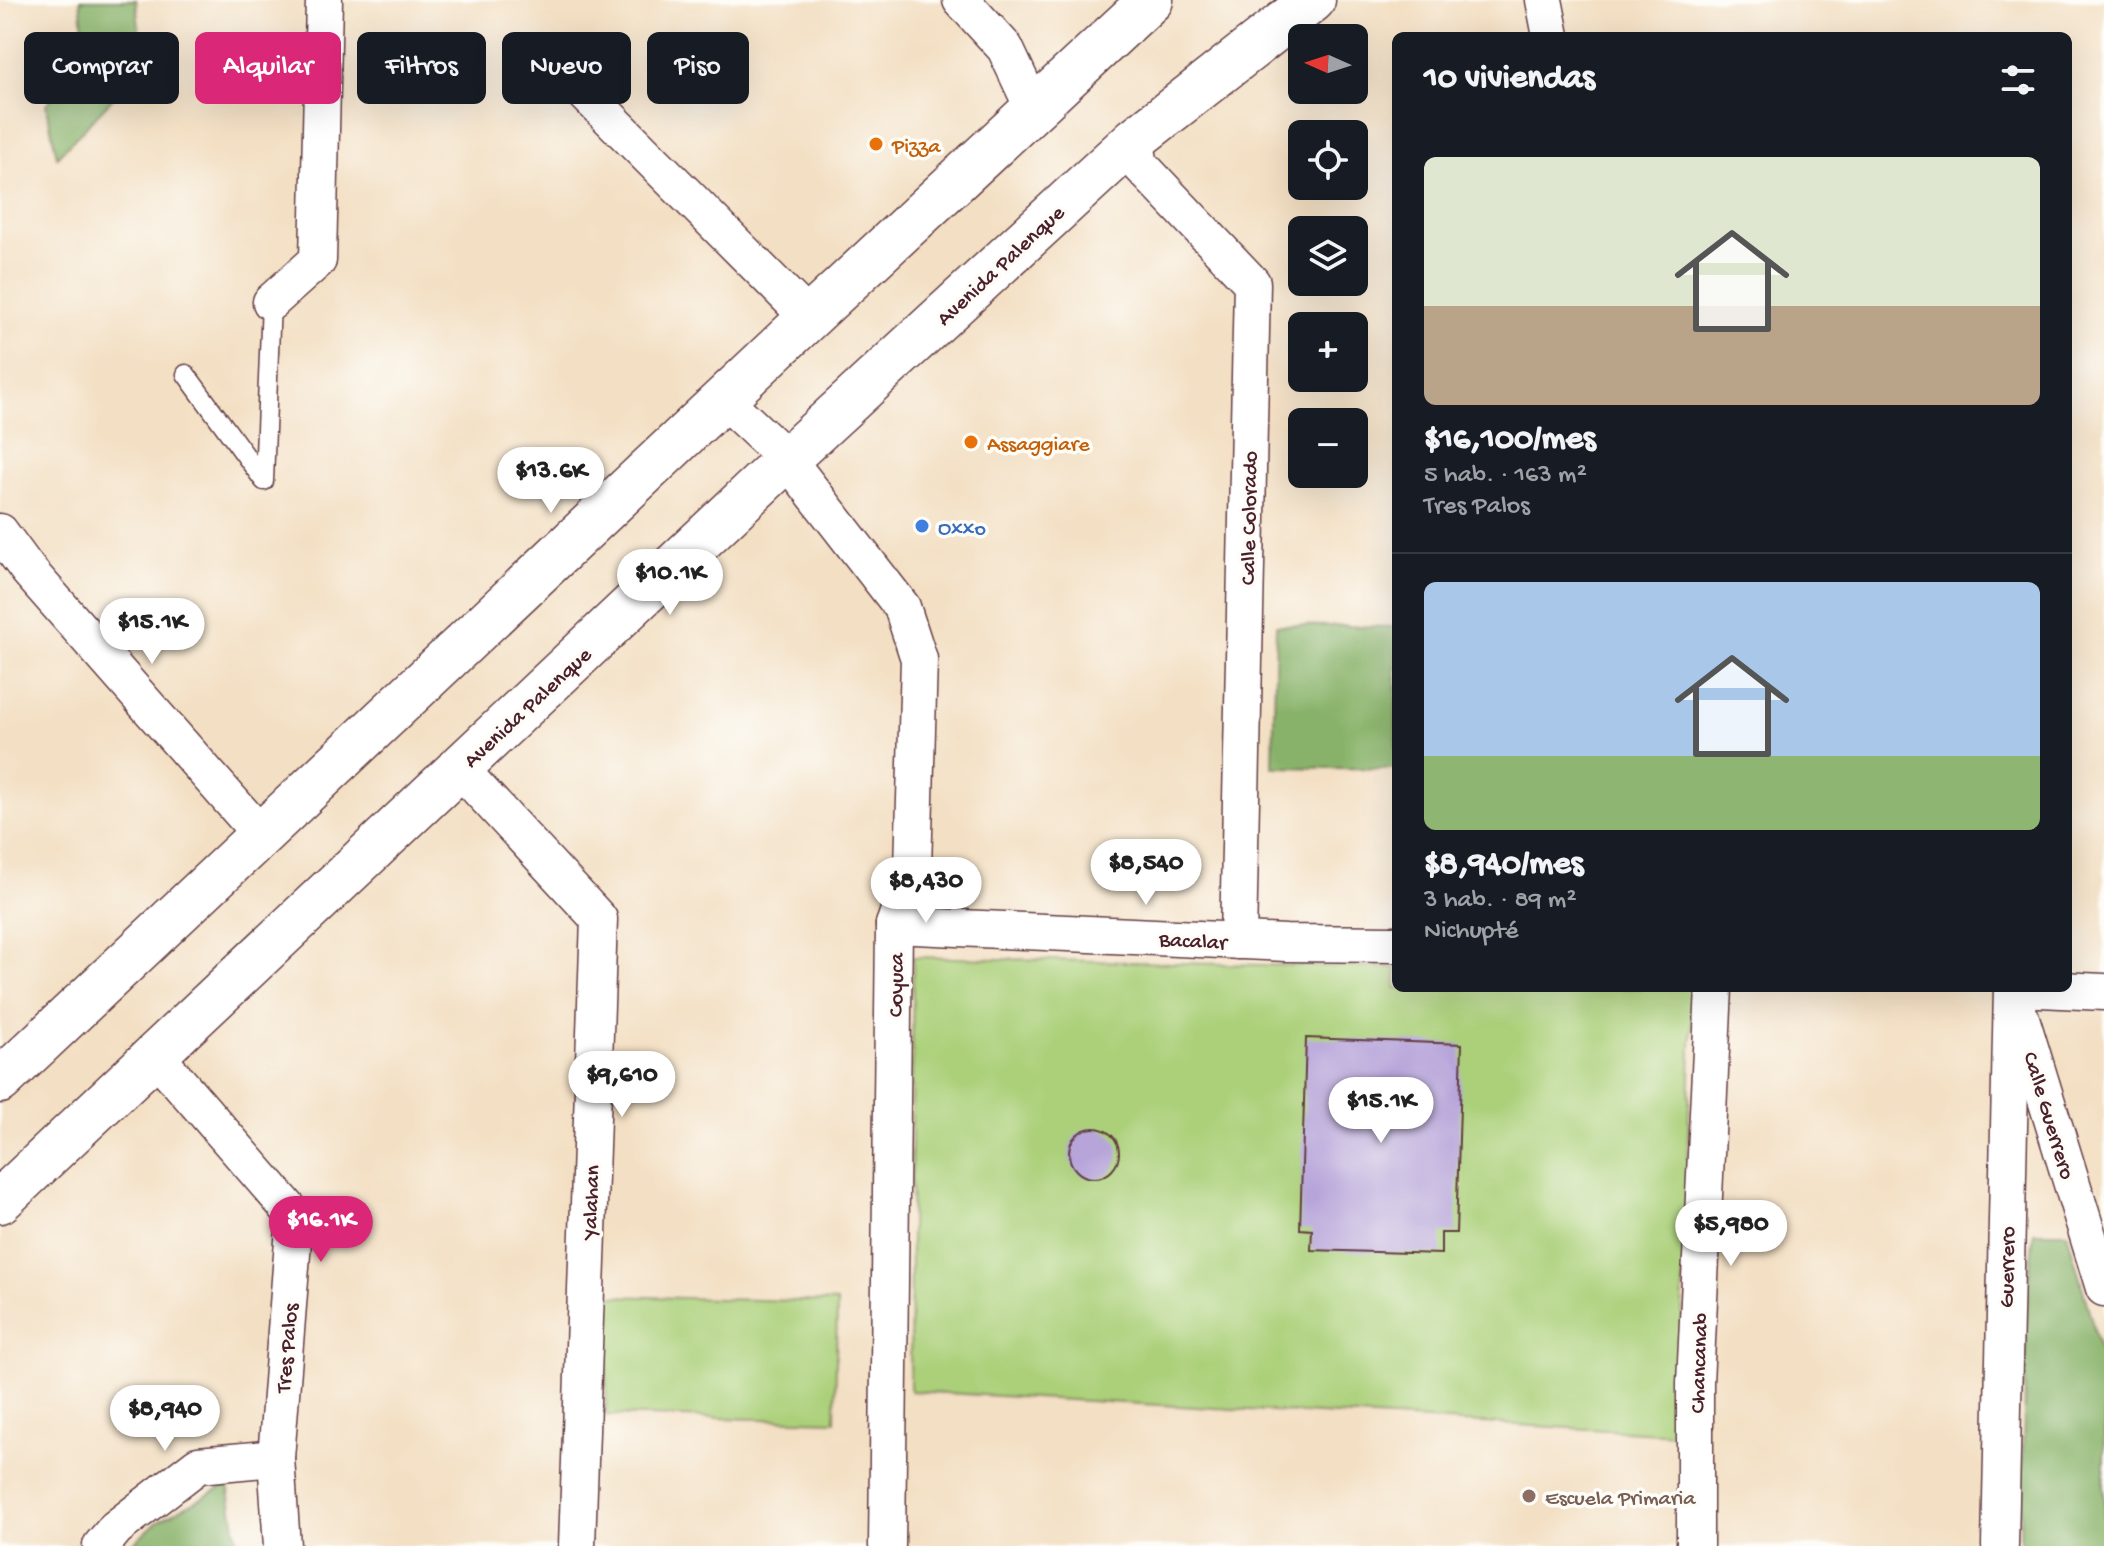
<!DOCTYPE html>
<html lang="es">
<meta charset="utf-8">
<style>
:root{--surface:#171b24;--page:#242831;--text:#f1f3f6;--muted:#9ea1a6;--line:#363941;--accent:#db2777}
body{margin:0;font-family:"Gochi Hand",sans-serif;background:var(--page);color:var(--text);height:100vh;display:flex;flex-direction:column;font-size:30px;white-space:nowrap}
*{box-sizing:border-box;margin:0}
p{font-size:26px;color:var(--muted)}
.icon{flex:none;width:44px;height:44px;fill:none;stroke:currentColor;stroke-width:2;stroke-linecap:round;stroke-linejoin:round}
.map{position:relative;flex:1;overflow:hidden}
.details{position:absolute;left:1392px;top:32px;width:680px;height:960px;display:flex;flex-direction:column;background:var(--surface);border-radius:12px;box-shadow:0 8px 32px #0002}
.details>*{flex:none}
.guide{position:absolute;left:24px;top:32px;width:760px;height:72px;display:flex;gap:16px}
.needle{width:52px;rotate:273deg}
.fabs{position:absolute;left:1288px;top:24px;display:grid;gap:16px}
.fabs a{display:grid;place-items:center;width:80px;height:80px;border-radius:12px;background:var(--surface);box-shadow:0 8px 32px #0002;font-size:40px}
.price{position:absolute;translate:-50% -68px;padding:0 18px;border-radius:28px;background:#fff;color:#222;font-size:26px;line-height:52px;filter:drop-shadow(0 2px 4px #0008)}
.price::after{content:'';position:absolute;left:50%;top:48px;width:24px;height:18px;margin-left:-12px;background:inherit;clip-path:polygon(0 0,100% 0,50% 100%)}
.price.current{background:var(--accent);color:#fff}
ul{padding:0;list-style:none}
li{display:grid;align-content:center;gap:16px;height:424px;padding:0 32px}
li+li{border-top:2px solid var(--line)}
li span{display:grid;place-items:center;height:248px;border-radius:12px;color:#555}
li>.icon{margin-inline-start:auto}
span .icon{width:144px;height:144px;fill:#fffc;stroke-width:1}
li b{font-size:34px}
h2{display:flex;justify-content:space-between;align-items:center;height:96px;padding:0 32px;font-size:34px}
.chip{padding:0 28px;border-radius:12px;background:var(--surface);box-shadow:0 8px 32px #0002;font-size:28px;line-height:72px}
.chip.current{background:var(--accent);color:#fff}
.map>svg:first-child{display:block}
</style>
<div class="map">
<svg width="2104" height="1546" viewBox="0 0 2104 1546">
<rect width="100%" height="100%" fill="#fdfcf7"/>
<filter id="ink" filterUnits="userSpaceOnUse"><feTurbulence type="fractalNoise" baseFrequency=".0125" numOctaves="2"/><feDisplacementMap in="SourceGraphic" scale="16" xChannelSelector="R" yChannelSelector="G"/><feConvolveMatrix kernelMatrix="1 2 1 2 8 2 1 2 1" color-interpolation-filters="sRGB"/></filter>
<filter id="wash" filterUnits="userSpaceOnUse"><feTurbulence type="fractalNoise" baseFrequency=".006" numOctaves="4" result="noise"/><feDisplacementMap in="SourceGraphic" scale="32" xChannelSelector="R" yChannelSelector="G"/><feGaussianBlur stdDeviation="1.8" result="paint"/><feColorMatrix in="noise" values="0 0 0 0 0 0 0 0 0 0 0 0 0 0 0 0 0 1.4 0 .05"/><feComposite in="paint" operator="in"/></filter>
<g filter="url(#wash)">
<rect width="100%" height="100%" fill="#f3dfc3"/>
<g fill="#abd079" stroke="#7a7852" stroke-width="2">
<path d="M 913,957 L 1396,968 L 1396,988 L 1693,988 L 1678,1434 L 910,1391 Z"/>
<path d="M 609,1296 L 837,1302 L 835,1421 L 606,1415 Z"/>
</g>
<g fill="#88b269" stroke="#69684a" stroke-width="2">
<path d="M 80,0 L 136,0 L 143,67 L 57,157 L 46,104 L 87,67 Z"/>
<path d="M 1276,625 L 1396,627 L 1396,769 L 1273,767 Z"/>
<path d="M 2034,1232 L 2067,1232 L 2104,1365 L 2104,1546 L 2020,1546 L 2028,1284 Z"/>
<path d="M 228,1484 L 238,1546 L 130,1546 L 158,1521 Z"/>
</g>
<g id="blocks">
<g fill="#b7a5da">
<path d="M 1306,1038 L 1462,1044 L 1456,1233 L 1441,1233 L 1441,1254 L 1311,1250 L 1312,1230 L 1300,1229 Z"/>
<circle cx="1094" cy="1153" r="25"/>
</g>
</g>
</g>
<g filter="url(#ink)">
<use href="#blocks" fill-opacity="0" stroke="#633c42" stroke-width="2"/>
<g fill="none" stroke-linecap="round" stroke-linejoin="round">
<defs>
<path id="service" d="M 186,374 L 264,481 L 271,302"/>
<g id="minor">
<path d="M 961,0 L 1005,48 L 1034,110"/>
<path d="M 1544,0 L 1551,36"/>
<path d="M 577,85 L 809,318"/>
<path d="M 1135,139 L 1140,165 L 1252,283 L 1238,941"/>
<path d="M 271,302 L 318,260 L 324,0"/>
<path d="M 724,400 L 787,459 L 902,607 L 919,659 L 913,869 L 894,925 L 887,1546"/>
<path d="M 0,532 L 28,570 L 261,835"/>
<path d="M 460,769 L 599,919 L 577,1546"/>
<path d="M 894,925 L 1286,943 L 1396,944"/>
<path d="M 2019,988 L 2104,992"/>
<path d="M 2021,1018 L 2104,1288"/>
<path d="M 157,1057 L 295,1216 L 276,1458 L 282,1546"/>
<path d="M 101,1546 L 116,1528 L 198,1465 L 276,1458"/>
<path d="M 1695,1546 L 1695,1383 L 1714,988"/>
<path d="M 2000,1546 L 2012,988"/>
</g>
<g id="tertiary">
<path d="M 0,1081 L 809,318 L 1151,0"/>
<path d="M 0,1201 L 787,459 L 1135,139 L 1313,0"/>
</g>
</defs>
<use href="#service" stroke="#633c42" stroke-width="21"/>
<use href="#minor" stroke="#633c42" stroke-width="39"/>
<use href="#tertiary" stroke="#633c42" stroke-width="47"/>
<use href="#service" stroke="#fff" stroke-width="18"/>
<use href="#minor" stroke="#fff" stroke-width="36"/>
<use href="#tertiary" stroke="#fff" stroke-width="44"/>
</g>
</g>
<g fill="#e8710a" stroke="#fdfcf7" stroke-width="3">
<circle cx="876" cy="144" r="8"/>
<circle cx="971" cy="442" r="8"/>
</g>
<circle fill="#3f7fe0" stroke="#fdfcf7" stroke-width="3" cx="922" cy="526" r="8"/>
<circle fill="#8d6e63" stroke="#fdfcf7" stroke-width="3" cx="1529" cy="1496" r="8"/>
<g text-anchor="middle" stroke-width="7" stroke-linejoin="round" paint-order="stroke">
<g font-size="22" fill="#c56008" stroke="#fdfcf7" text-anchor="start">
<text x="892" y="152">Pizza</text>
<text x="987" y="450">Assaggiare</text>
</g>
<g font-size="22" fill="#4a1f2b" stroke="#fdfcf7">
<text transform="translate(999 264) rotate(-43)" y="8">Avenida Palenque</text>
<text transform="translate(1247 518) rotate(-89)" y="8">Calle Colorado</text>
<text transform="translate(526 706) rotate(-43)" y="8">Avenida Palenque</text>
<text transform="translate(1193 939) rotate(3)" y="8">Bacalar</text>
<text transform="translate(894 985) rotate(-89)" y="8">Coyuca</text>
<text transform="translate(2051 1115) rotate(73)" y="8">Calle Guerrero</text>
<text transform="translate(589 1202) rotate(-88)" y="8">Yalahan</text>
<text transform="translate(2005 1267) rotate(-89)" y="8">Guerrero</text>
<text transform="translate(285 1348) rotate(-85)" y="8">Tres Palos</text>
<text transform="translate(1697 1363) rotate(-88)" y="8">Chancanab</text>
</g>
<g font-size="22" fill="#366cbe" stroke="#fdfcf7" text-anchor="start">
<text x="938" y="534">Oxxo</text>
</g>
<g font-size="22" fill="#785e54" stroke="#fdfcf7" text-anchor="start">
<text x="1545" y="1504">Escuela Primaria</text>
</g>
</g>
</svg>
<div class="fabs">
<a><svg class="needle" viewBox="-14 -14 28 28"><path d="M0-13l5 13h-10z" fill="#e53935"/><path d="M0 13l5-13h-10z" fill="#9ea1a6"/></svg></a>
<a><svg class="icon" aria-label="locate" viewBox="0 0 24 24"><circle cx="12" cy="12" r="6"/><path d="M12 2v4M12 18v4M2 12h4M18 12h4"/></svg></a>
<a><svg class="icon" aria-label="layers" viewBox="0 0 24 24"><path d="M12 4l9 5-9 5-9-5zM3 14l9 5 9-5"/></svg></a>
<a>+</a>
<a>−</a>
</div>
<b class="price" style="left:551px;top:515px">$13.6K</b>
<b class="price" style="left:670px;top:617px">$10.1K</b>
<b class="price" style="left:152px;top:666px">$15.1K</b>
<b class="price" style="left:1146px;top:907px">$8,540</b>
<b class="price" style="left:926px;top:925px">$8,430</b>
<b class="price" style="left:622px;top:1119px">$9,610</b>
<b class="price" style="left:1381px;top:1145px">$15.1K</b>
<b class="price current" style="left:321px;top:1264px">$16.1K</b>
<b class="price" style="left:1731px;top:1268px">$5,980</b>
<b class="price" style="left:165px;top:1453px">$8,940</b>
<div class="guide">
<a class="chip">Comprar</a>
<a class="chip current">Alquilar</a>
<a class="chip">Filtros</a>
<a class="chip">Nuevo</a>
<a class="chip">Piso</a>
</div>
<section class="details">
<h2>10 viviendas<svg class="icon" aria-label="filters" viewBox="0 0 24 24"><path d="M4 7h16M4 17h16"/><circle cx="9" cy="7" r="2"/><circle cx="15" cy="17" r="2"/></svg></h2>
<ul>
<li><span style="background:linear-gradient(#dfe7d0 60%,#b9a48a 0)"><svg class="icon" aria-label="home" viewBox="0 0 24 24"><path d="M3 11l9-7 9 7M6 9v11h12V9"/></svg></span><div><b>$16,100/mes</b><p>5 hab. · 163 m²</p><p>Tres Palos</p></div></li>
<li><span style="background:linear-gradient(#a9c7e8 70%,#8fb573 0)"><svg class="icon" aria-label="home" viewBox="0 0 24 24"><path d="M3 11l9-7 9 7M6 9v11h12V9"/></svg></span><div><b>$8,940/mes</b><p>3 hab. · 89 m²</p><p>Nichupté</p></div></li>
</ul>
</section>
</div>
